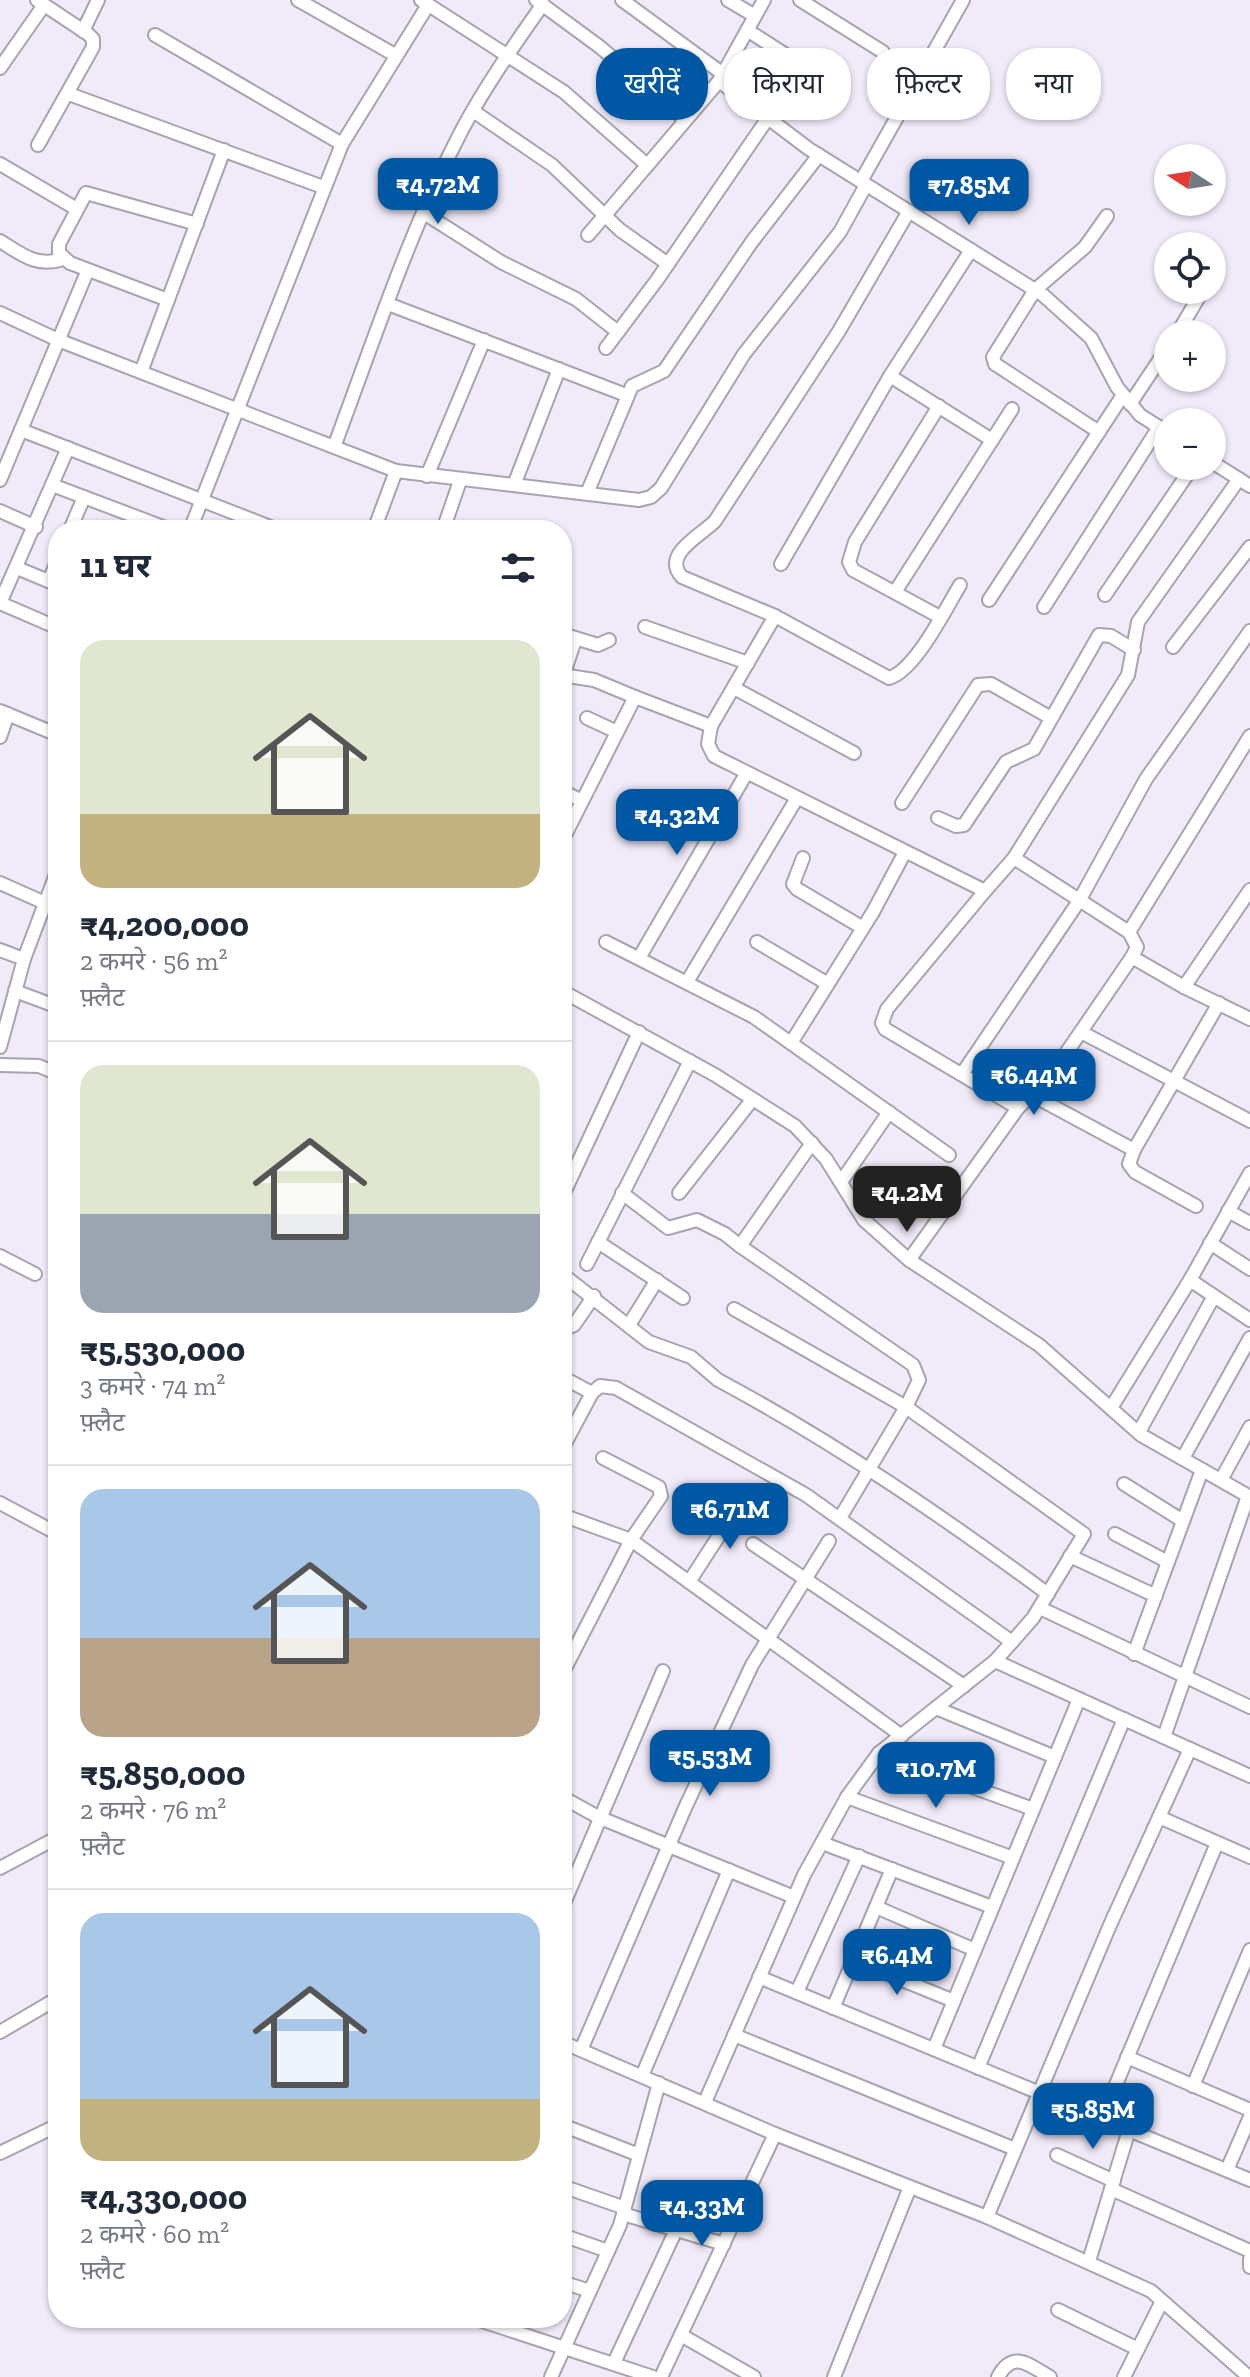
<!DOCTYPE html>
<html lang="hi">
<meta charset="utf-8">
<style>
:root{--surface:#fff;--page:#f2f2f3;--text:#1f2937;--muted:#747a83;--line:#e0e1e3;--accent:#0057a4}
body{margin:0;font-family:"Zilla Slab","Noto Sans Devanagari",serif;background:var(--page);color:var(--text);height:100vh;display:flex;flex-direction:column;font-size:30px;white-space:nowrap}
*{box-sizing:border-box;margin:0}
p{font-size:26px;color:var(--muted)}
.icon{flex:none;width:44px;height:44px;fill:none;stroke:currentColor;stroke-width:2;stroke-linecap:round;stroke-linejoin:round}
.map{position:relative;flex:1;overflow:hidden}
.drawer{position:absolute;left:48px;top:520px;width:524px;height:1808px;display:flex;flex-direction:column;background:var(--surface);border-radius:32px;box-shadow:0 2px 6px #0004}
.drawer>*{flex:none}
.hud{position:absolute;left:596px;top:48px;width:534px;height:72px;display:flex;gap:16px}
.needle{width:52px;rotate:282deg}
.buttons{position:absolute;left:1154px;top:144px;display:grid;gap:16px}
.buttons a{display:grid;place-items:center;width:72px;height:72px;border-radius:50%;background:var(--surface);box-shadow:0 2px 6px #0004;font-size:40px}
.price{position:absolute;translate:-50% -68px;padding:0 18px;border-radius:16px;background:var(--accent);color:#fff;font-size:26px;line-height:52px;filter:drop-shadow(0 2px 4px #0008)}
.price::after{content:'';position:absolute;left:50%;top:48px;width:24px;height:18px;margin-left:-12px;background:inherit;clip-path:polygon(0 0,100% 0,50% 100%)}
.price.current{background:#222;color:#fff}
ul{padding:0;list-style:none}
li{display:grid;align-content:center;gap:16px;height:424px;padding:0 32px}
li+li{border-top:2px solid var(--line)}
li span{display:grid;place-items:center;height:248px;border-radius:24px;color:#555}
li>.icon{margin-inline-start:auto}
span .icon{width:144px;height:144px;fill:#fffc;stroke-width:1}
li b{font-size:34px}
h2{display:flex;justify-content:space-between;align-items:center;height:96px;padding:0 32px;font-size:34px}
.pill{padding:0 28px;border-radius:32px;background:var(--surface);box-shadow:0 2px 6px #0004;font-size:28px;line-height:72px}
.pill.current{background:var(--accent);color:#fff}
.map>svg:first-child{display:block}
</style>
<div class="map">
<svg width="1250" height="2377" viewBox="0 0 1250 2377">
<rect width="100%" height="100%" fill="#f1eaf8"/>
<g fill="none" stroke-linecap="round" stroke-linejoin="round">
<defs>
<g id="minor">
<path d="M 37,0 L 88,34 L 93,39 L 93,47 L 38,145"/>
<path d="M 298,0 L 395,55"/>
<path d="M 421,0 L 564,92 L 647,165"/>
<path d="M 536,0 L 600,47 L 685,120"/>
<path d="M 622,0 L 723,74"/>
<path d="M 728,0 L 755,16"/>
<path d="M 800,0 L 883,52"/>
<path d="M 747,30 L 839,89"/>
<path d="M 83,31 L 98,0"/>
<path d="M 155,35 L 342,144"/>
<path d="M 0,68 L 44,5"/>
<path d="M 719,81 L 809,149 L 1043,295 L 1091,338 L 1117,387 L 1140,415 L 1168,433"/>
<path d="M 69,94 L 323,187"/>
<path d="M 473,111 L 552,165 L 620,230 L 668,264"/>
<path d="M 0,164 L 75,208"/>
<path d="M 861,181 L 963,0"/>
<path d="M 424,213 L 501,262 L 576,299 L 618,332"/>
<path d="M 588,235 L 719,81 L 764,0"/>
<path d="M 0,241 C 21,254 37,268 63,259"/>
<path d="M 168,300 L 70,263 L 59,253 L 59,244 L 86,193 L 197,224"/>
<path d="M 388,304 L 626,395"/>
<path d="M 0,313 L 58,340 L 396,471 L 639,500 L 651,497 L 661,488 L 744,354 L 840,232 L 866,185"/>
<path d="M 1177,334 L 1203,290"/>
<path d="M 606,348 L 657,280 L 768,118"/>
<path d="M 141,372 L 224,150"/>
<path d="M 890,376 L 992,440"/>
<path d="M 1130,404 L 1168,347"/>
<path d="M 939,406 L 855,542 L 849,562 L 853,570 L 940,617"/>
<path d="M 21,430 L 278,530"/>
<path d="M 1099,432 L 995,364 L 993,357 L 1035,290 L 1085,247 L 1107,216"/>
<path d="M 334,447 C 374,340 410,229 463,128 C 486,85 515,44 543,4"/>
<path d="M 1212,462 L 1250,486"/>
<path d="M 427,476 L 484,340"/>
<path d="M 0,480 L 87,272"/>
<path d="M 52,485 L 171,530"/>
<path d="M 514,485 L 559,369"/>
<path d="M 588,491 L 632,386 L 664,371 L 751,243 L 819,155"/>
<path d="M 0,511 L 36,527"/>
<path d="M 70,530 L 84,497"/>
<path d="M 190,530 L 342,144 L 428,5"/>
<path d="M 374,530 L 396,471"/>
<path d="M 443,530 L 460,481"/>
<path d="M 781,564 L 890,376 L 971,250"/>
<path d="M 17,568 L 58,585"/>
<path d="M 49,581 L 58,559"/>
<path d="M 895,592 L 1012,409"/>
<path d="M 1105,595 L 1193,466"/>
<path d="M 989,600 L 1123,395"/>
<path d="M 0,603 L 68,448"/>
<path d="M 0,603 L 58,628"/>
<path d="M 1044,607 L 1159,427"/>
<path d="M 775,616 L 889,678 C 915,671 946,608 960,585"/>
<path d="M 645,627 L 748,663"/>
<path d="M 562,634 L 598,645 L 609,640"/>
<path d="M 1173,647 L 1250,547"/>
<path d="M 562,675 L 594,680 L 635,697"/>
<path d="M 563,676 L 575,640"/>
<path d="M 734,688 L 854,753"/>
<path d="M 0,711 L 58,735"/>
<path d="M 587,718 L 617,732"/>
<path d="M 711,726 L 775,616 L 682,577 C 661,554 702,535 715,521 L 839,331 L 909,211"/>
<path d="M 0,737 L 8,714"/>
<path d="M 562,791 L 582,801"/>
<path d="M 902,803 L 978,685 L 991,684 L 1051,718"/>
<path d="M 938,818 L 956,826 L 964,825 L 1006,762 L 1034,749 L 1099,635 L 1111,636 L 1134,650"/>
<path d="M 562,841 L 635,697 L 711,726 L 708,744 L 714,756 L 985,891 L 1014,858 L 1129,932 L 1137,947 L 1132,957 L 1184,987 L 1250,890"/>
<path d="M 803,858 L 793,884 L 797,889 L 863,928"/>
<path d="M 1014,858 L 1128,675 L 1138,622 L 1239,479"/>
<path d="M 0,883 L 45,903"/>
<path d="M 985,891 L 887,1009 L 882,1023 L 885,1029 L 1018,1108"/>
<path d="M 1129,932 L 1250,736"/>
<path d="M 606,942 L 754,1017 L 949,1155"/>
<path d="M 757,942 L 828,984"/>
<path d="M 0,950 L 24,959"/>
<path d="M 639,958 L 746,774"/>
<path d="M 687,982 L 797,798"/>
<path d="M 1184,987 L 1250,1019"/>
<path d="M 15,991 L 58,1007"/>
<path d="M 562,991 L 715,1075 L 795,1126 L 826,1159 L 864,1220 L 909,1260 L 1039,1345 L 1141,1435 L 1250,1497"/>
<path d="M 1081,1032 L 1250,1121"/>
<path d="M 791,1043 L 873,912 L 905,852"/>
<path d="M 0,1047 L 24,959 L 58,869"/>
<path d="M 0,1065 L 39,1066 L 58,1074"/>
<path d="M 962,1074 L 1079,901 L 1146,779 L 1250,631"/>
<path d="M 1032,1095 L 1134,1150 L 1219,1003"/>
<path d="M 1134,1150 L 1129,1164 L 1135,1172 L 1196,1206"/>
<path d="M 1250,1173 L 1190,1280 L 1250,1320"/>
<path d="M 841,1182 L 889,1112"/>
<path d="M 622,1193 L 668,1228 L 697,1220 L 725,1234 L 740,1246 L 812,1143"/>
<path d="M 679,1193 L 752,1100"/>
<path d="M 562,1197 L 639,1032"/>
<path d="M 1228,1211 L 1250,1223"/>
<path d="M 598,1242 L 683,1298"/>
<path d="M 1210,1243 L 1250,1269"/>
<path d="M 0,1256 L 35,1274"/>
<path d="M 909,1260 L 1018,1108 L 1049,1078 L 1132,957"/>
<path d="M 587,1264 L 690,1061"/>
<path d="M 562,1274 L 649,1342 L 691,1357 L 718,1380 C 834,1442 942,1516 1048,1594"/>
<path d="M 734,1309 L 906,1407 L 840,1518"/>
<path d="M 629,1325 L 657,1280"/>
<path d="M 562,1330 L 574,1325 L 594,1296"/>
<path d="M 562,1377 L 592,1393"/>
<path d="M 1111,1408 L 1190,1280"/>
<path d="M 1139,1432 L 1214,1296"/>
<path d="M 562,1449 L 592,1393 L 600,1386 L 616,1388 L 806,1495 L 1012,1642"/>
<path d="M 1183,1458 L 1250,1338"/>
<path d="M 1221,1480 L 1250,1427"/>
<path d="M 1124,1484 L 1183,1521"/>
<path d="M 0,1503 L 58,1534"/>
<path d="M 562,1515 L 631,1540 L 902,1736"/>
<path d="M 1115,1534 L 1168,1562"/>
<path d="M 753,1544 L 964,1686"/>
<path d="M 1070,1556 L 1156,1596"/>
<path d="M 689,1582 L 742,1500"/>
<path d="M 1040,1608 L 1250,1707"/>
<path d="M 1134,1654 L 1202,1470"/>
<path d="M 995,1661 L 1250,1776"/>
<path d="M 562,1674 L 631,1540 L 661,1496 L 659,1487 L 603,1458"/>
<path d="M 936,1708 L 1055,1757"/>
<path d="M 1164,1737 L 1248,1496"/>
<path d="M 879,1753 L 1033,1809"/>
<path d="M 562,1797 L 598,1817 L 794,1897"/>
<path d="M 847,1797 L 1013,1858"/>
<path d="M 1159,1817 L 1250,1857"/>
<path d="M 822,1843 L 992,1907"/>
<path d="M 0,1868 L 58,1837"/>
<path d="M 876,1907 L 975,1950"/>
<path d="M 562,1908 L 663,1671"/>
<path d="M 853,1960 L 954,2001"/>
<path d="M 759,1977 L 1250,2180"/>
<path d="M 797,1992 L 859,1856"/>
<path d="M 833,2008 L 892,1869"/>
<path d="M 0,2032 L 58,1998"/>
<path d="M 734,2035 L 1015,2149"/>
<path d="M 562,2042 L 775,2134 L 987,2217 L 1151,2291 L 1249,2377"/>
<path d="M 934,2049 L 1079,1699"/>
<path d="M 581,2050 L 685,1808 L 752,1665 L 829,1541"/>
<path d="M 1127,2057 L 1250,2110"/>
<path d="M 978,2068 L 1124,1719"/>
<path d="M 642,2076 L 729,1870"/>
<path d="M 1193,2086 L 1250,1950"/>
<path d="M 705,2102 L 804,1875 L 847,1797 L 879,1753 L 995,1661 L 1012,1642 L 1033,1618 L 1084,1534 L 906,1407 L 919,1380 L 913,1365 L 740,1246"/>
<path d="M 1102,2118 L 1217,1843"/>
<path d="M 562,2125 L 639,2155"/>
<path d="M 0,2153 L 58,2125"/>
<path d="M 1057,2155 L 1114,2181"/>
<path d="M 1227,2170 L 1250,2117"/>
<path d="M 562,2186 L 625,2208"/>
<path d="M 1111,2189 L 1250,2251"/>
<path d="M 623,2214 L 724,2244"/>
<path d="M 987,2217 L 1110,1925 L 1190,1749"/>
<path d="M 562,2235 L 608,2251"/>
<path d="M 1250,2259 L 1250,2267"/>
<path d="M 1089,2261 L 1129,2130"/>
<path d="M 562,2282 L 590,2291"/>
<path d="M 1058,2310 L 1138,2349"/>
<path d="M 473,2318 L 653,2377"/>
<path d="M 681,2335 L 754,2377"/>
<path d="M 614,2363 L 676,2230"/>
<path d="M 551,2377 L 620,2225 L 659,2083"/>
<path d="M 661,2377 L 775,2134"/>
<path d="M 834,2377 L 910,2187"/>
<path d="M 998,2377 C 1013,2349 1029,2365 1050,2377"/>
<path d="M 1124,2377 L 1162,2301"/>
</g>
</defs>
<use href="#minor" stroke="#a9a3b0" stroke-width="16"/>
<use href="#minor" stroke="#fff" stroke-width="12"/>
</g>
</svg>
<div class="buttons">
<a><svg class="needle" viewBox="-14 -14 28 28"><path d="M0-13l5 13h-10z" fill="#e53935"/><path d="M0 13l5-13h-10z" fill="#747a83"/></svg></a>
<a><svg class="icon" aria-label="locate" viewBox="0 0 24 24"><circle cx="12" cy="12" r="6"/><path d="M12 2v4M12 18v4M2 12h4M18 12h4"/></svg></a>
<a>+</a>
<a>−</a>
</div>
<b class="price" style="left:438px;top:226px">₹4.72M</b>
<b class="price" style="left:969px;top:227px">₹7.85M</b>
<b class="price" style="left:677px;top:857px">₹4.32M</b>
<b class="price" style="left:1034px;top:1117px">₹6.44M</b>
<b class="price current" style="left:907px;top:1234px">₹4.2M</b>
<b class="price" style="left:730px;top:1551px">₹6.71M</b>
<b class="price" style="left:710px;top:1798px">₹5.53M</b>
<b class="price" style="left:936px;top:1810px">₹10.7M</b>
<b class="price" style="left:897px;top:1997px">₹6.4M</b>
<b class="price" style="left:1093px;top:2151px">₹5.85M</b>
<b class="price" style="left:702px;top:2248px">₹4.33M</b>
<div class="hud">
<a class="pill current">खरीदें</a>
<a class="pill">किराया</a>
<a class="pill">फ़िल्टर</a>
<a class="pill">नया</a>
</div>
<section class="drawer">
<h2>11 घर<svg class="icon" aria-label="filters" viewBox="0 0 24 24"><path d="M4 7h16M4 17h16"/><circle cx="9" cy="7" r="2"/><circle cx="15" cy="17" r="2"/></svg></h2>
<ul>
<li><span style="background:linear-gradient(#dfe7d0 70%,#c2b280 0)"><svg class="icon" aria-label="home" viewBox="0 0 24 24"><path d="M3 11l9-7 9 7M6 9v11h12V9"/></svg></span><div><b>₹4,200,000</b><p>2 कमरे · 56 m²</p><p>फ़्लैट</p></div></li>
<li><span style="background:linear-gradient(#dfe7d0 60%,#9aa5b1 0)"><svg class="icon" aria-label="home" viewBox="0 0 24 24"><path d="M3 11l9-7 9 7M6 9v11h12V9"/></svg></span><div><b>₹5,530,000</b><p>3 कमरे · 74 m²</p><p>फ़्लैट</p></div></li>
<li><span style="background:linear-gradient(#a9c7e8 60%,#b9a48a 0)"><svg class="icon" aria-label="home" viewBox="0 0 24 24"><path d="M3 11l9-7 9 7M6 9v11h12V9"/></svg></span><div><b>₹5,850,000</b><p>2 कमरे · 76 m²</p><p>फ़्लैट</p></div></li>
<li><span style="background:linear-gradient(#a9c7e8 75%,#c2b280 0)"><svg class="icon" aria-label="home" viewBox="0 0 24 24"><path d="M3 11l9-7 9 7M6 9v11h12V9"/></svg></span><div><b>₹4,330,000</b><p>2 कमरे · 60 m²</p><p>फ़्लैट</p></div></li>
</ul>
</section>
</div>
